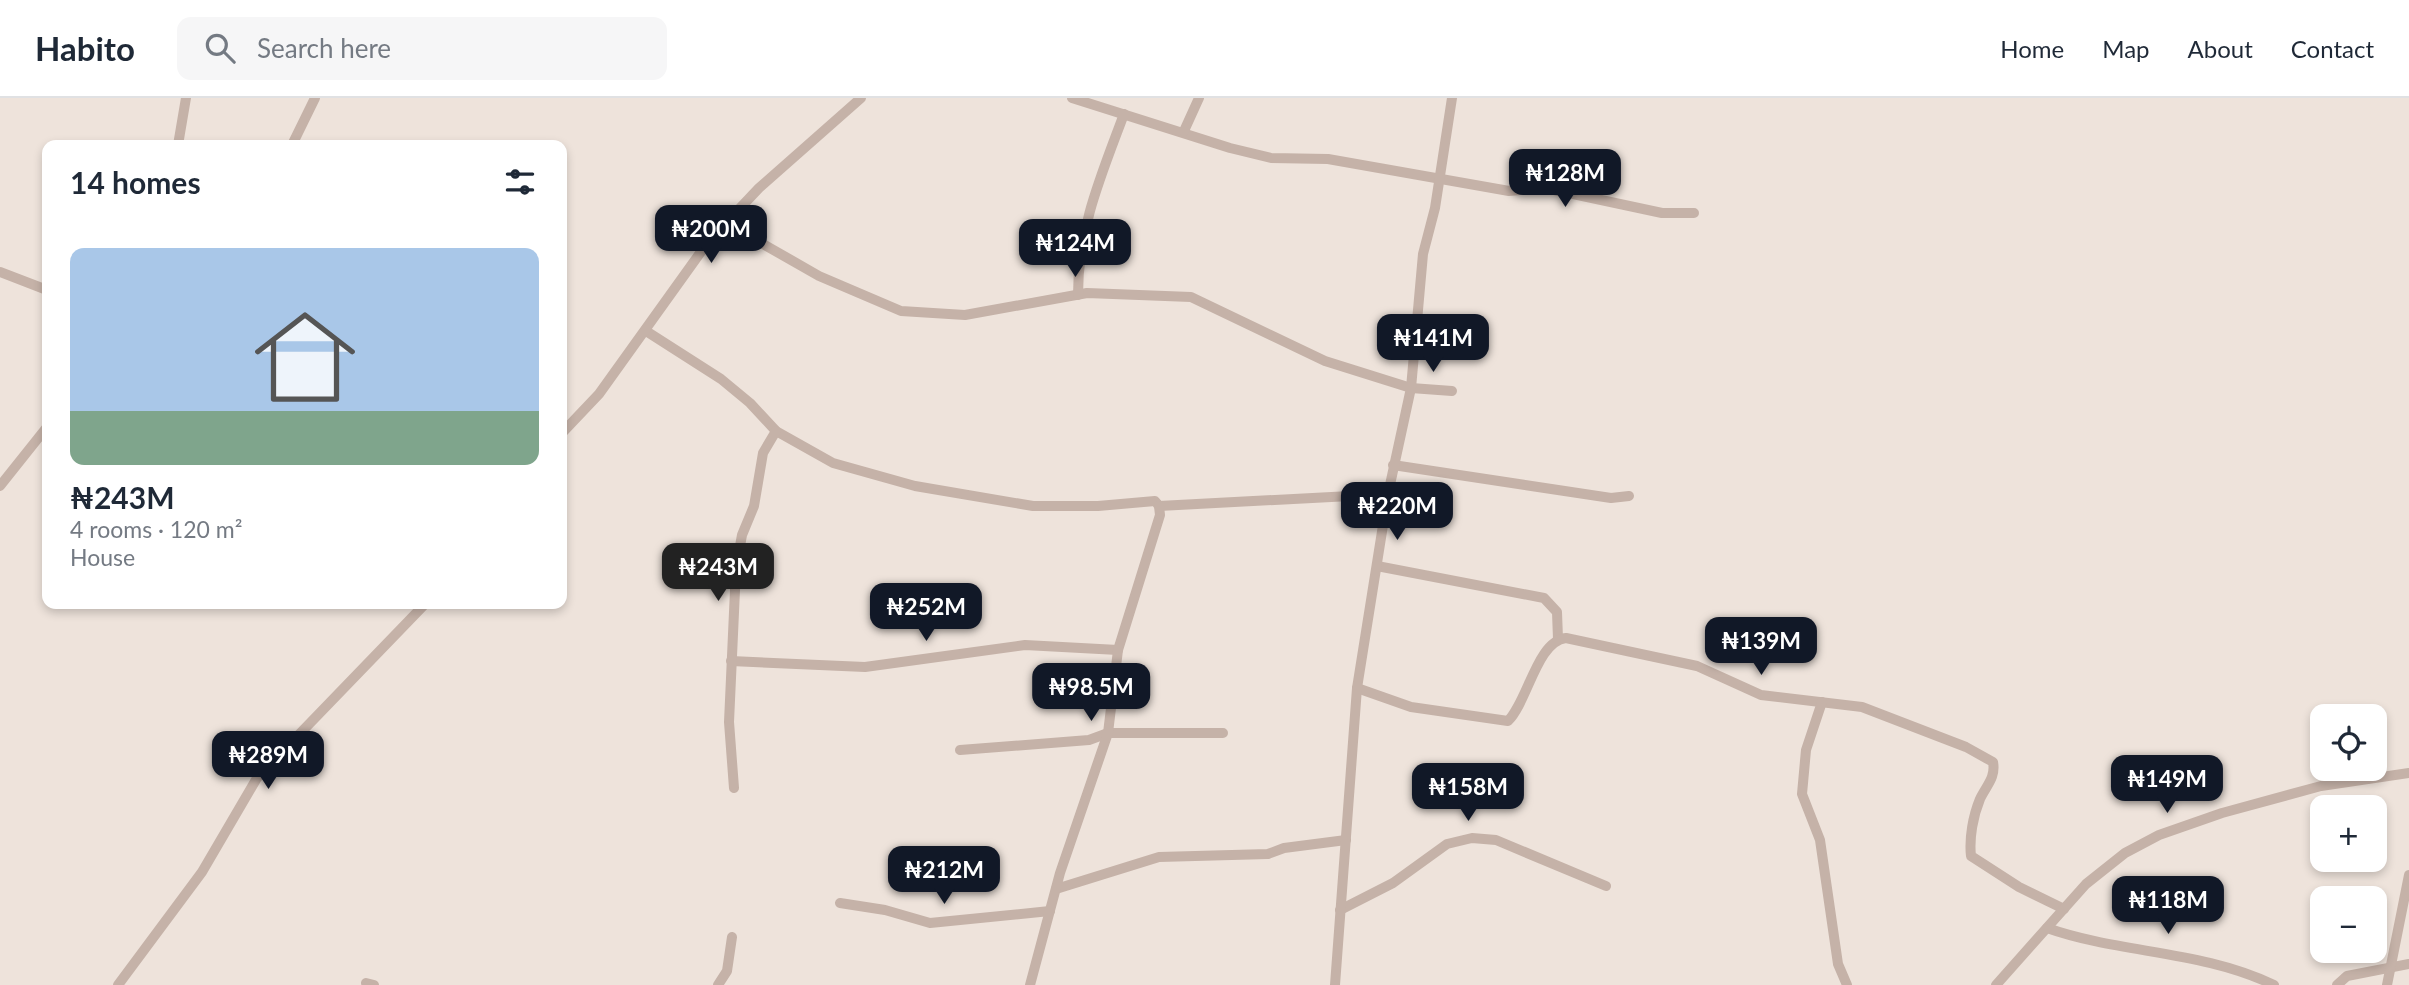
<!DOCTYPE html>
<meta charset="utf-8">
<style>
:root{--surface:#fff;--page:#f6f6f7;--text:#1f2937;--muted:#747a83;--line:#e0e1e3;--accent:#111827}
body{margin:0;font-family:Lato,sans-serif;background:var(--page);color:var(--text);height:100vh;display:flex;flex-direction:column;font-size:26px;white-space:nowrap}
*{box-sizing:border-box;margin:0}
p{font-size:23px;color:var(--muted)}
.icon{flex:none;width:38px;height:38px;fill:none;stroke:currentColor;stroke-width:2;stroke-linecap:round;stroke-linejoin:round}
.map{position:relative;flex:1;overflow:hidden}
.sheet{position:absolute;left:42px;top:42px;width:525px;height:469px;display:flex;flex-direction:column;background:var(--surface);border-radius:14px;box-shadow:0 4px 10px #0003}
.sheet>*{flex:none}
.fabs{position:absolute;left:2310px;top:606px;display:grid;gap:14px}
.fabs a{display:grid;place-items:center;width:77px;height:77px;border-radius:14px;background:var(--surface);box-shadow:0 4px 10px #0003;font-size:35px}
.price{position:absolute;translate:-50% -60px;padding:0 16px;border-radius:14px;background:var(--accent);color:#fff;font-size:23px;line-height:46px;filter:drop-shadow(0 2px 4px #0008)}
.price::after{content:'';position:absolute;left:50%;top:42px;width:21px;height:16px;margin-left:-10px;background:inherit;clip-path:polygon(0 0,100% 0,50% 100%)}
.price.on{background:#222;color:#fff}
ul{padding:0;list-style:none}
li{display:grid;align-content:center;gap:14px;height:371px;padding:0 28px}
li+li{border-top:2px solid var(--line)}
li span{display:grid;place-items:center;height:217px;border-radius:14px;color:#555}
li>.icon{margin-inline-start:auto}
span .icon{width:126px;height:126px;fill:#fffc;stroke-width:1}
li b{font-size:30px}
h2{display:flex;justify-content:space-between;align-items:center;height:84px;padding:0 28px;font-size:30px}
header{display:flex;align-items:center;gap:42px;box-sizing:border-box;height:98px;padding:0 35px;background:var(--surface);border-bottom:2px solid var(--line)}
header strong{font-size:33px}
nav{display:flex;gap:38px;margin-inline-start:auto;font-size:24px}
.search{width:490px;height:63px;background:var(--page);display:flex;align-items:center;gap:18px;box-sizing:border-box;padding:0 24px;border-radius:14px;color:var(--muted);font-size:26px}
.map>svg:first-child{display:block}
</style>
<header>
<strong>Habito</strong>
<div class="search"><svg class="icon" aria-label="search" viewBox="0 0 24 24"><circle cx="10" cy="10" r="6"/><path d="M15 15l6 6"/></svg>Search here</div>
<nav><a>Home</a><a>Map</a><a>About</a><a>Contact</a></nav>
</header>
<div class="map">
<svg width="2409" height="887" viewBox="0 0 2409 887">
<rect width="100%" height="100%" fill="#eee3db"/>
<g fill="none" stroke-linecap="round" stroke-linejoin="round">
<g stroke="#c5b2a8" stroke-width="10">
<path d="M 1072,0 L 1230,50 L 1271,60 L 1328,61 L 1509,93 L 1545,90 L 1662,115 L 1694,115"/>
<path d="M 1184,33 L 1199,0"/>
<path d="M 178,47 L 186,0"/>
<path d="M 292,47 L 315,0"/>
<path d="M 732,119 L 763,146 L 819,178 L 901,213 L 965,217 L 1087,195 L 1191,199 L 1325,263 L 1411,290 L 1452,293"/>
<path d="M 0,174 L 47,192"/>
<path d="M 1078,197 C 1078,130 1101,78 1124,16"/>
<path d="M 646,233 L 721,281 L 750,305 L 776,333 L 833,365 L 915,388 L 1033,408 L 1098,408 L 1155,403 L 1159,408 L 1388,396"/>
<path d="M 562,335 L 599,296 L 708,144 L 759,90 L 861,0"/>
<path d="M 1393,367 L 1611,400 L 1629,398"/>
<path d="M 0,388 L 47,329"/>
<path d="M 1377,468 L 1544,500 L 1557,514 L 1558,541"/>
<path d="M 731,563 L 865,569 L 1025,547 L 1118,552"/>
<path d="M 1357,590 L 1411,609 L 1508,623 C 1528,603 1537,543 1566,540 L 1697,568 L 1761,597 L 1862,609 L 1966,649 L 1993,664 C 1996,680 1986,688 1980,701 C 1973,718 1969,740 1971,758 L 2019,789 L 2064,811"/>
<path d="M 1822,604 L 1806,652 L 1802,696 L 1820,742 L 1838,866 L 1847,887"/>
<path d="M 960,652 L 1089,642 L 1108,635 L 1223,635"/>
<path d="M 734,690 L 729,624 L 736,470 L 742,437 L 754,408 L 763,355 L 776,333"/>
<path d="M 1056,791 L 1159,759 L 1268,756 L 1284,750 L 1346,742"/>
<path d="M 840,805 L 885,812 L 930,825 L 1050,813"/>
<path d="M 1340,812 L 1393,785 L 1447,746 L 1472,740 L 1496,742 L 1606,788"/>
<path d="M 2047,830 C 2121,856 2201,852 2274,887"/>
<path d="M 366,885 L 374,887"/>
<path d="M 118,887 L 202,774 L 257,680 L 425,506"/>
<path d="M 718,887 L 727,873 L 732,839"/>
<path d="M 1030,887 L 1060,775 L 1108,635 L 1118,552 L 1160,417 L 1159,408"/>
<path d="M 1335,887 L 1357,590 L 1388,396 L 1411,290 L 1423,156 L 1435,110 L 1452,0"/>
<path d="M 1996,887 L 2086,786 L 2125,755 L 2159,737 L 2222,715 L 2321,688 L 2409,675"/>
<path d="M 2337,887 L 2347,878 L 2409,866"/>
<path d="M 2387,887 L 2409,777"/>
</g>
</g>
</svg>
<div class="fabs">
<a><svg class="icon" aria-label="locate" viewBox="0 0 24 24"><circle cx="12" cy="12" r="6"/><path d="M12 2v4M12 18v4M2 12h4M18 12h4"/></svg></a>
<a>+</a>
<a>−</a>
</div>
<b class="price" style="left:1565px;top:111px">₦128M</b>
<b class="price" style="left:711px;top:167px">₦200M</b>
<b class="price" style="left:1075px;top:181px">₦124M</b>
<b class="price" style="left:1433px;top:276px">₦141M</b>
<b class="price" style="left:1397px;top:444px">₦220M</b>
<b class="price on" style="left:718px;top:505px">₦243M</b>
<b class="price" style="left:926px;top:545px">₦252M</b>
<b class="price" style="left:1761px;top:579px">₦139M</b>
<b class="price" style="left:1091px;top:625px">₦98.5M</b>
<b class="price" style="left:268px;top:693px">₦289M</b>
<b class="price" style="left:2167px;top:717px">₦149M</b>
<b class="price" style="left:1468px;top:725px">₦158M</b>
<b class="price" style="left:944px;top:808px">₦212M</b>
<b class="price" style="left:2168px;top:838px">₦118M</b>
<section class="sheet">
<h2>14 homes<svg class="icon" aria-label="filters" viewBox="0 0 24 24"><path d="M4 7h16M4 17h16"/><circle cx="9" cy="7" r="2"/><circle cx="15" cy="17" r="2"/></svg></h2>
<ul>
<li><span style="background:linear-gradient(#a9c7e8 75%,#7fa58c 0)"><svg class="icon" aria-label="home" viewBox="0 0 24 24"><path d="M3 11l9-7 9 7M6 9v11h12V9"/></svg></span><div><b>₦243M</b><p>4 rooms · 120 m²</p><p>House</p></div></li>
</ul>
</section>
</div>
